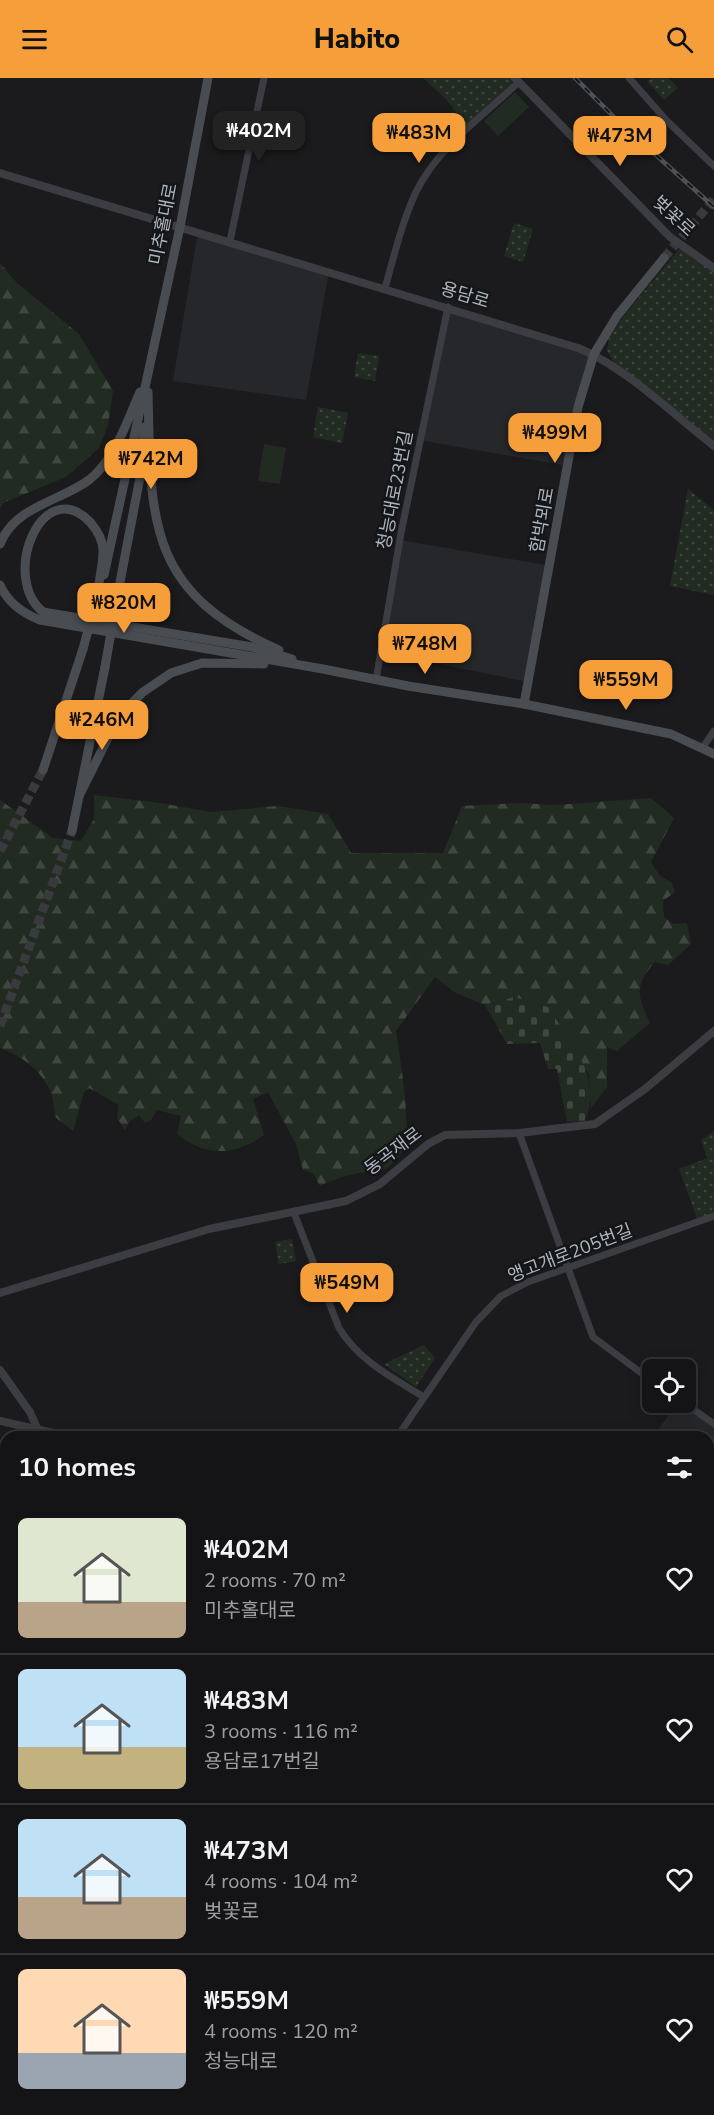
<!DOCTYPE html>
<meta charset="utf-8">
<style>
:root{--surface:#141416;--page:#1d1d1f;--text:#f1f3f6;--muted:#9d9ea1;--line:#333335;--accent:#f69f3a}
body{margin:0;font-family:"Nunito Sans","Noto Sans KR",sans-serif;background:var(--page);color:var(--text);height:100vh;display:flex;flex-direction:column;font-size:22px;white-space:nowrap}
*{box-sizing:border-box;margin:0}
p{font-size:20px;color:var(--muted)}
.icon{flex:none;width:33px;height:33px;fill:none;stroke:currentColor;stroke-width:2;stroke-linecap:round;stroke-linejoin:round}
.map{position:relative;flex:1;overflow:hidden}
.side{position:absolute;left:0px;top:1353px;width:714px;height:684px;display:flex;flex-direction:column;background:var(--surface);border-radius:18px 18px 0 0;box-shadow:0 3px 15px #0003,0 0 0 2px var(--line)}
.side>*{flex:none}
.controls{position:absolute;left:642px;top:1281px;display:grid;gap:12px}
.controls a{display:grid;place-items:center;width:54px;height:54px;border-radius:9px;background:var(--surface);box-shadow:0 3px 15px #0003,0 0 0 2px var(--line);font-size:30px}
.price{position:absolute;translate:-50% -51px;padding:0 14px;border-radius:12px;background:var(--accent);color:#111;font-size:20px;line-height:39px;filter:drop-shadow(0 2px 3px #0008)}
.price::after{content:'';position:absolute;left:50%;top:36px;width:18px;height:14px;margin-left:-9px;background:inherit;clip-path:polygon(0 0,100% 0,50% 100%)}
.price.active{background:#222;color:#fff}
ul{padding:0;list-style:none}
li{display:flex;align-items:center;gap:18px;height:150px;padding:0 18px}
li+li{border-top:2px solid var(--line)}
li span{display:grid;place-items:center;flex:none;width:168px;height:120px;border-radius:9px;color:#555}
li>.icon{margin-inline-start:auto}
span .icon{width:72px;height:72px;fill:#fffc;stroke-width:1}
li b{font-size:26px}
h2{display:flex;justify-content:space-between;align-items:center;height:72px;padding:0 18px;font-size:26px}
header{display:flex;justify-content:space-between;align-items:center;height:78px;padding:0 18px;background:var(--accent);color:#111;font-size:27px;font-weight:800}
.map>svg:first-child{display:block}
</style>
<header><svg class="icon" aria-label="menu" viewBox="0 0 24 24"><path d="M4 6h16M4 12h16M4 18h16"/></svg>Habito<svg class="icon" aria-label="search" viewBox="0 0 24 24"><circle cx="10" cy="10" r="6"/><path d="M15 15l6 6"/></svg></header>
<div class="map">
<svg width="714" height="2037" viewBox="0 0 714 2037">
<defs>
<pattern id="forest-firs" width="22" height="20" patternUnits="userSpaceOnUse" patternTransform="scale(1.5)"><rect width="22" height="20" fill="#222b22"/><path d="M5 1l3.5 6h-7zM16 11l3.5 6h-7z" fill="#3f4740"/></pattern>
<pattern id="cemetery-stones" width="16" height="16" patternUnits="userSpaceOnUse" patternTransform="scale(1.5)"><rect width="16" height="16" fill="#222b22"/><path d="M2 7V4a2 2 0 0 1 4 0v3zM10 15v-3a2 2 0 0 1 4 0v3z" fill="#3f4740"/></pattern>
<pattern id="park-dots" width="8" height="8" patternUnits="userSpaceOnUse" patternTransform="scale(1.5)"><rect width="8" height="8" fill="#222b22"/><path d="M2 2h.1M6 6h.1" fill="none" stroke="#3f4740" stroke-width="1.8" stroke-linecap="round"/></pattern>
</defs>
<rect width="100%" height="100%" fill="#1b1b1d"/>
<g fill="#26272a">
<path d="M 198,153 L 329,193 L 306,322 L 173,303 Z"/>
<path d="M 448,229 L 594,276 L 568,388 L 419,362 Z"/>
<path d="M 400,462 L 551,488 L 528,604 L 380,574 Z"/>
<path d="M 677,1325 L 683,1325 L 714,1346 L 714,1507 L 708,1503 L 708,1359 L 653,1359 Z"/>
</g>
<g fill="#222b22">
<path d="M 515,14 L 529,29 L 498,58 L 484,43 Z"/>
<path d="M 264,366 L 286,370 L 280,406 L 258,403 Z"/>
</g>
<g fill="url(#forest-firs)">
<path d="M 0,185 L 17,205 L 79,256 L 113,313 L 108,347 L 99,370 L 66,399 L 3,425 L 0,430 Z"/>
<path d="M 94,717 L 160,725 L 211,734 L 277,728 L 328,736 L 351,775 L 443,775 L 462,728 L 517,725 L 556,727 L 651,720 L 674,740 L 651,784 L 660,798 L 672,805 L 675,814 L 663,823 L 664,839 L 673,846 L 687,845 L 691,866 L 668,887 L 655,884 C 633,908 638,919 650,945 L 617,973 L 607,969 L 607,1009 L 591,1030 L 589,995 L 514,919 L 485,927 L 454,914 L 435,899 L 396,953 C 399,977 414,1055 402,1074 C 398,1080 391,1086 386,1091 C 362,1094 341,1097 320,1108 L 313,1095 L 303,1092 L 296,1066 L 268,1014 L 253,1021 L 264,1057 C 234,1078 206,1079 177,1056 L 181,1038 L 157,1032 L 151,1042 L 145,1045 L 139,1037 L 130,1043 L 125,1052 L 117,1040 L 119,1027 L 89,1010 L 84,1014 L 73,1053 L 55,1039 C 55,1004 32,982 0,970 L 0,722 L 53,760 L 81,763 L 94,741 Z"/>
</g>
<path fill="url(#cemetery-stones)" d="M 514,919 L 548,929 C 571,966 603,998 585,1043 L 567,1044 L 557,991 L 548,991 L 540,965 L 507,966 L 485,927 Z"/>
<g fill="url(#park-dots)">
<path d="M 423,0 L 515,0 L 519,4 L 469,51 L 445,20 Z"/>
<path d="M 651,0 L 669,0 L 678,10 L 664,22 L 647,3 Z"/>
<path d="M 514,145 L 533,151 L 523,184 L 504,178 Z"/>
<path d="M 681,169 L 714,190 L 714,368 L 619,293 L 607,273 L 609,260 L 622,240 Z"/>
<path d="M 358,275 L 379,278 L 375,303 L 354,299 Z"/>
<path d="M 318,329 L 348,335 L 342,365 L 313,359 Z"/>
<path d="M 688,411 L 714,432 L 714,517 L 670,508 Z"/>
<path d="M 714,1053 L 714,1138 L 698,1143 L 679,1091 L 707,1080 L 701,1062 Z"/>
<path d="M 292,1161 L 296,1183 L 279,1186 L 275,1164 Z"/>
<path d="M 424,1267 L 435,1280 L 416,1309 L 384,1286 Z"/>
<path d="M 294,2031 L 411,2031 L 411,2037 L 291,2037 Z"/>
</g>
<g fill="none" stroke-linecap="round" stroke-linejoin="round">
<g stroke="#383a3d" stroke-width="9" stroke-dasharray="9 4.5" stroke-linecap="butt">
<path d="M 664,180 L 714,121"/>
<path d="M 0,773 L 43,692"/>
<path d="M 0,948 L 72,753"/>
</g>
<g stroke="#3b3d42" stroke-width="7">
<path d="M 629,0 L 667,43 L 714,88"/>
<path d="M 230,163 L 264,0"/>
<path d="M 385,210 C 394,178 402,144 416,114 C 437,70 484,37 519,4"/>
<path d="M 376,602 L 401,455 L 448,229"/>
<path d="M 703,669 L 714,653"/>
<path d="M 519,1055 L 593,1259 L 652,1303"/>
<path d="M 294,1135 L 339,1250 C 359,1283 393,1300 424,1319"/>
<path d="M 683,1324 L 714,1346"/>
<path d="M 397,1359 L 476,1244 L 501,1218 L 528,1204 L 714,1138"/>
<path d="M 708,1809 L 714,1813"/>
<path d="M 708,1855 L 714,1849"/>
<path d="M 708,1892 L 714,1903"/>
<path d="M 708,1925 L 714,1922"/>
<path d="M 708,1986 L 714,1985"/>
<path d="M 411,2031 L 411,2037"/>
<path d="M 124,2037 L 127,2031"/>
</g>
<g stroke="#3b3d42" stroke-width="8">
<path d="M 515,0 L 670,159 L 714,190"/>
<path d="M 0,95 L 578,270 C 624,288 674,337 714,368"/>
<path d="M 0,1215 L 209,1151 L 346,1123 L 380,1106 L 428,1066 L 445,1057 L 519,1055 L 595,1046 L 645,1011 L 714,953"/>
<path d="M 0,1292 L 30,1334 L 38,1352"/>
<path d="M 0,1343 L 71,1359"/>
<path d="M 708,1725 L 714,1729"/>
</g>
<g stroke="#494d52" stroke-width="9">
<path d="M 148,314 C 151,443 146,514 279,572"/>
<path d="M 0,466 C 15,428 59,424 89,402 C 115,382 127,343 140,314"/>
<path d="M 104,497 L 180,149 L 208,0"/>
<path d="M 0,507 C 8,525 22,535 40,542 L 323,591 L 408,608 L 524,626 L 671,656 L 714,676"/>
<path d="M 117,520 L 140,399 L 144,349"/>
<path d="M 96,523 C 98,507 103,489 103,473 C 103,463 97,452 90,444 C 42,395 0,499 43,534 L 252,569 L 292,581"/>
<path d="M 524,626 L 578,329 L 594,276 L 617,238 L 664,180"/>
<path d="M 43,692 L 83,571"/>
<path d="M 80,716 L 119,638 L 143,614 L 171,595 L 202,585 L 264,586"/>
<path d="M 72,753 L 105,589"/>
<path d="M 708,1539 L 714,1530"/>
<path d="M 581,2031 L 581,2037"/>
</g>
<defs>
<path id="rail" d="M 575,0 L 619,44 L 714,129"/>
</defs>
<use href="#rail" stroke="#4e5257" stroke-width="4.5"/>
<use href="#rail" stroke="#151618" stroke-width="2" stroke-dasharray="7" stroke-linecap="butt"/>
<g stroke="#494d52" stroke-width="9">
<path d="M 83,571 L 96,523"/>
<path d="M 105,589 L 117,520"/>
</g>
</g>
<g text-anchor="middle" stroke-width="5" stroke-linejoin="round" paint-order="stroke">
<g font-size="18" fill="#adb4bd" stroke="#151618">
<text transform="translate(674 138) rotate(43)" y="6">벚꽃로</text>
<text transform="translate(163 146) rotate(-79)" y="6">미추홀대로</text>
<text transform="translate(465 217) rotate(17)" y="6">용담로</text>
<text transform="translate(395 412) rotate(-79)" y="6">청능대로23번길</text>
<text transform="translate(542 442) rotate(-80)" y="6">함박뫼로</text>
<text transform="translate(393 1073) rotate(-37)" y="6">동곡재로</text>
<text transform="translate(570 1175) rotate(-21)" y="6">앵고개로205번길</text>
</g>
</g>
</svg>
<div class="controls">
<a><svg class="icon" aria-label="locate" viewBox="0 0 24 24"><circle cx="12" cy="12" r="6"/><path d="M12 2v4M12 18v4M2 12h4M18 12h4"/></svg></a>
</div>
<b class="price active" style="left:259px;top:84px">₩402M</b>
<b class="price" style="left:419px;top:86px">₩483M</b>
<b class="price" style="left:620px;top:89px">₩473M</b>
<b class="price" style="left:555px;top:386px">₩499M</b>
<b class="price" style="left:151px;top:412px">₩742M</b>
<b class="price" style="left:124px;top:556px">₩820M</b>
<b class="price" style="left:425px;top:597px">₩748M</b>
<b class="price" style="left:626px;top:633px">₩559M</b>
<b class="price" style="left:102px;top:673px">₩246M</b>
<b class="price" style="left:347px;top:1236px">₩549M</b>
<section class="side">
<h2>10 homes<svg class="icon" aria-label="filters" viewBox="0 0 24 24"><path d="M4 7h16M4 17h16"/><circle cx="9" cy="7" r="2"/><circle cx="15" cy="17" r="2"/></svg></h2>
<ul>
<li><span style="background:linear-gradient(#dfe7d0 70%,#b9a48a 0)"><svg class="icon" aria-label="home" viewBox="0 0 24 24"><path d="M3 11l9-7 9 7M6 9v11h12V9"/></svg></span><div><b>₩402M</b><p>2 rooms · 70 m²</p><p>미추홀대로</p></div><svg class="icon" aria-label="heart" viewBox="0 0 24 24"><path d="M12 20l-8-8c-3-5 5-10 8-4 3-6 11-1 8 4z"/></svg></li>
<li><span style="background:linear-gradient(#bfe0f5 65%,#c2b280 0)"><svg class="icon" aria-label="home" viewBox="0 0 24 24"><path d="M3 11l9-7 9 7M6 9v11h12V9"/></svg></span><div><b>₩483M</b><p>3 rooms · 116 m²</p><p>용담로17번길</p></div><svg class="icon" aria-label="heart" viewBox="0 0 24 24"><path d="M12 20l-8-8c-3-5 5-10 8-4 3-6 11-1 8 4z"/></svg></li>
<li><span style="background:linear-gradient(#bfe0f5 65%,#b9a48a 0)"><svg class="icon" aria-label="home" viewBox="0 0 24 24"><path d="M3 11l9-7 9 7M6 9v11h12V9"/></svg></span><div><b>₩473M</b><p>4 rooms · 104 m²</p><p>벚꽃로</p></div><svg class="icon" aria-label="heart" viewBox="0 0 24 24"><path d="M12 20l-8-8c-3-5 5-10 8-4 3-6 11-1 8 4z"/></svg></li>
<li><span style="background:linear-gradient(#ffd9b3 70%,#9aa5b1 0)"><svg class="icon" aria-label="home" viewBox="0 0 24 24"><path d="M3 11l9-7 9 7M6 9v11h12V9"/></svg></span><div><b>₩559M</b><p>4 rooms · 120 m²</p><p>청능대로</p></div><svg class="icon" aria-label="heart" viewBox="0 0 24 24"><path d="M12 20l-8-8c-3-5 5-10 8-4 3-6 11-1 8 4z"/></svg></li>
</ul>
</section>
</div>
